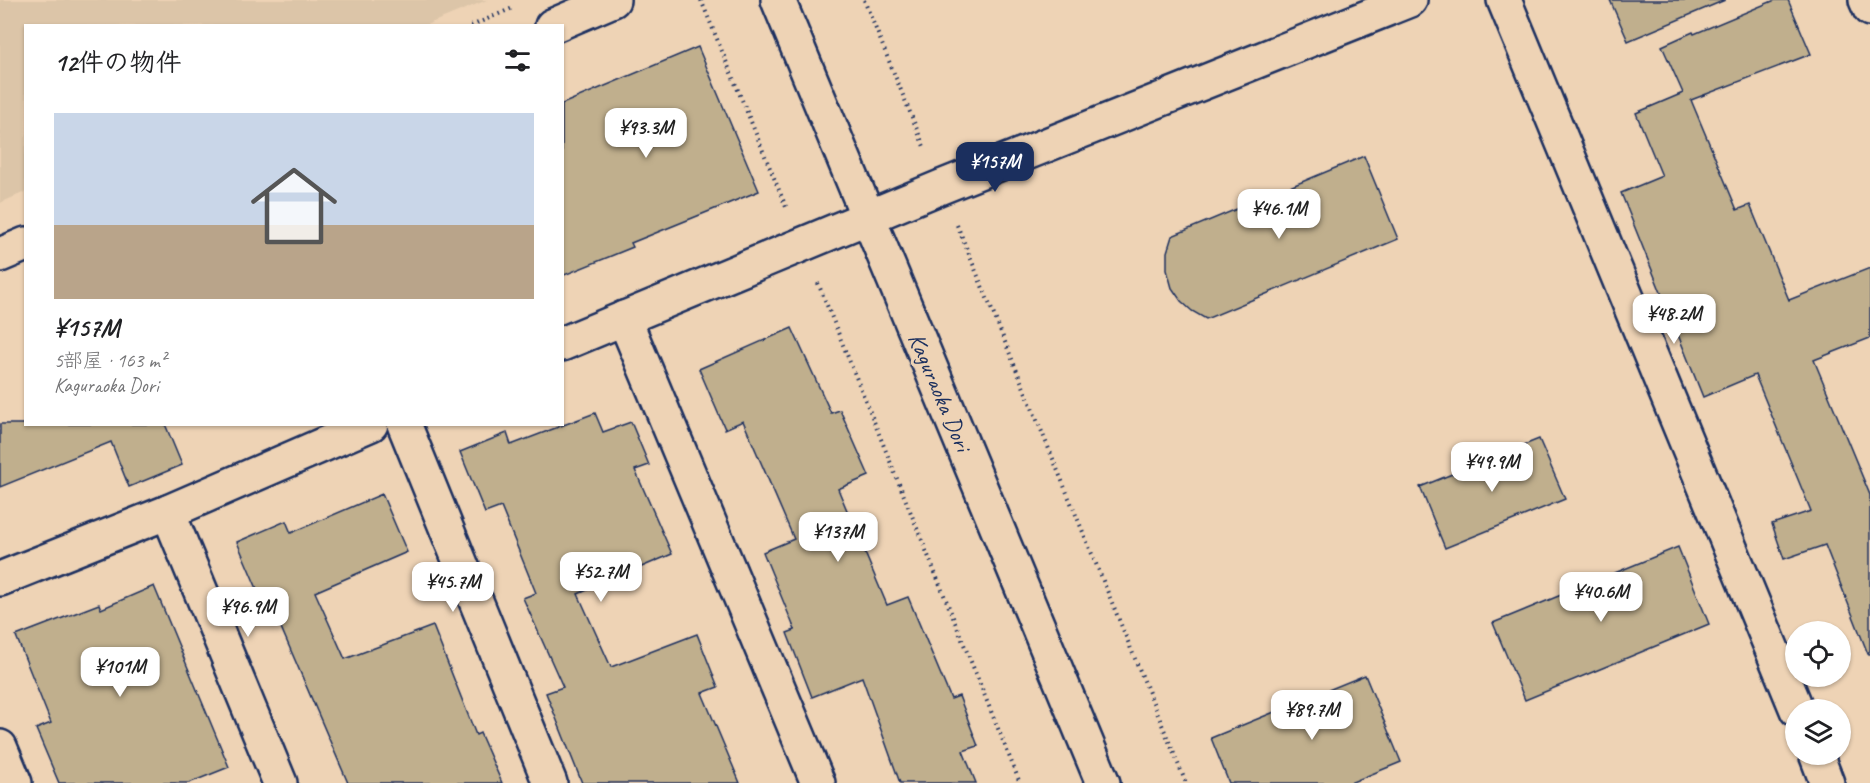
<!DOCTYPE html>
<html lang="ja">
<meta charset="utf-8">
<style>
:root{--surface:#fff;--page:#f2f2f2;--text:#202124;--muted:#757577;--accent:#1b2f5e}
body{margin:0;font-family:Caveat,"Klee One",sans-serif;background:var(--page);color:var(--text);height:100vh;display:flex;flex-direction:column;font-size:22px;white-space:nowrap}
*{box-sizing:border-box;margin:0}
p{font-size:20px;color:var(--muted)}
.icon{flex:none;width:33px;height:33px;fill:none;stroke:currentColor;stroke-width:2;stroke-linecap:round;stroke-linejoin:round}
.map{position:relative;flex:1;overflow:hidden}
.details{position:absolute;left:24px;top:24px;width:540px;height:402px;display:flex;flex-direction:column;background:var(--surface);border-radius:0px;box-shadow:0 2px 4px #0004}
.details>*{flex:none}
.fabs{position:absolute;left:1785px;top:621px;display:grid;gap:12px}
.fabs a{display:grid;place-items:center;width:66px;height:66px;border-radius:50%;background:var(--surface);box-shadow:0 2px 4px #0004;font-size:30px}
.price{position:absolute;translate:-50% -51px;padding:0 14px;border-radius:12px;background:#fff;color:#222;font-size:20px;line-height:39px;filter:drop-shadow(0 2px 3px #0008)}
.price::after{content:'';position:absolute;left:50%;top:36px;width:18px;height:14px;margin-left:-9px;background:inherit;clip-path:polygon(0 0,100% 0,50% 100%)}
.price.on{background:var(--accent);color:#fff}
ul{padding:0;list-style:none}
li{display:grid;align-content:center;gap:12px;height:318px;padding:0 30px}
li span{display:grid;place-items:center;height:186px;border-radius:0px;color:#555}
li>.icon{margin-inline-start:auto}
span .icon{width:108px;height:108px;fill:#fffc;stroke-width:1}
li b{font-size:26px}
h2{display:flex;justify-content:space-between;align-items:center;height:72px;padding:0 30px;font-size:26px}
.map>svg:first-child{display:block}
</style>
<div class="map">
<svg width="1870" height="783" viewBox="0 0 1870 783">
<rect width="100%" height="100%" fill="#eed3b5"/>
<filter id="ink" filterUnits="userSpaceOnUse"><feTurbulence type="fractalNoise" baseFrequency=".0167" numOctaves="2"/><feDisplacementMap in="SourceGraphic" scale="12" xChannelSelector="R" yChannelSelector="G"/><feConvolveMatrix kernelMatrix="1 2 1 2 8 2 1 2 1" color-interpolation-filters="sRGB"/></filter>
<g filter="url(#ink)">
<path fill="#dcc5a8" d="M 0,0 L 487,0 L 426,25 L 26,26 L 25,192 L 0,203 Z"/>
<g fill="#c0af8d" stroke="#1b2f5e" stroke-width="1.5">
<path d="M 1610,0 L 1725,0 L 1628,41 Z"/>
<path d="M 1775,0 L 1788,0 L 1811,54 L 1691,100 L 1737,210 L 1750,205 L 1789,300 L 1870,268 L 1870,338 L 1814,360 L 1870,495 L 1870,654 L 1868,654 L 1825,545 L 1784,559 L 1772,524 L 1811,511 L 1755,375 L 1703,397 L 1621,193 L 1662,176 L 1636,113 L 1683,93 L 1662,46 L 1693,32 L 1694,34 Z"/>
<path d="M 698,47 L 759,191 L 631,243 L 633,247 L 562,276 L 562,104 Z"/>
<path d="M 1364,156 L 1398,239 L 1206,319 L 1192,311 L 1181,301 L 1172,288 L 1167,270 L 1167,252 L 1172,236 Z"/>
<path d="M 792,328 L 831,413 L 840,410 L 869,476 L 838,489 L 887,605 L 908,597 L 951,699 L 959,696 L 978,746 L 963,751 L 976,783 L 900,783 L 862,677 L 812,697 L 787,633 L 795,630 L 763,552 L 794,539 L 743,421 L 725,429 L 699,369 Z"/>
<path d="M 595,413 L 603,432 L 631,422 L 649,465 L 635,470 L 672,554 L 578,594 L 611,667 L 697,634 L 718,687 L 702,693 L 740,783 L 582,783 L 546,693 L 563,687 L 523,598 L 536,593 L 501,507 L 485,513 L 460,452 L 507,433 L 511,445 Z"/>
<path d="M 0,424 L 165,424 L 182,465 L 129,487 L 111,442 L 0,487 Z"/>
<path d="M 1539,439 L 1565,499 L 1445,548 L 1420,487 Z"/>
<path d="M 382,494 L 407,552 L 315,592 L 345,659 L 433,626 L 476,735 L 480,733 L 502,783 L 348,783 L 273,609 L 267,612 L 237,542 L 286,521 L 291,533 Z"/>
<path d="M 1678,547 L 1709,624 L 1525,700 L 1493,623 Z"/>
<path d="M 154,586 L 229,767 L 189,783 L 59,783 L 36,729 L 51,723 L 16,636 L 99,604 L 101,609 Z"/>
<path d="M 1365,675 L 1401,762 L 1350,783 L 1229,783 L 1211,738 Z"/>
</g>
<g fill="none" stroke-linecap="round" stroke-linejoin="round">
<defs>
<g id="minor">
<path d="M 778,0 L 1103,783"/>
<path d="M 1504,0 L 1797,710"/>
<path d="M 1866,0 L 1870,9"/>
<path d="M 552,26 L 613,0"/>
<path d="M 0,255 L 26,244"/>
<path d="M 624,318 L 818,783"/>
<path d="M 562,344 L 941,187 L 1410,0"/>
<path d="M 404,424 L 550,783"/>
<path d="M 168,512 L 280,783"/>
<path d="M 0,579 L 168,512 L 371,424"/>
<path d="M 0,747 L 15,783"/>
<path d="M 1816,754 L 1827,783"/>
</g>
</defs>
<use href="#minor" stroke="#1b2f5e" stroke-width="38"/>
<g stroke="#1b2f5e" stroke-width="4" stroke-dasharray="1.5 4.5" stroke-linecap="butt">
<path d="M 701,0 L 786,207"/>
<path d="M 864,0 L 925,149"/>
<path d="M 471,26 L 515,7"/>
<path d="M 957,225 L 1186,783"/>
<path d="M 818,283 L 1020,783"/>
</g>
<use href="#minor" stroke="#eed3b5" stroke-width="33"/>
</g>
</g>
<g text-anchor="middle" stroke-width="6" stroke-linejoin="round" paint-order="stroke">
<g font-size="24" fill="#1b2f5e" stroke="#eed3b5">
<text transform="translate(940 392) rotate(67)" y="8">Kaguraoka Dori</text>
</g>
</g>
</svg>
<div class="fabs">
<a><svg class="icon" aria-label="locate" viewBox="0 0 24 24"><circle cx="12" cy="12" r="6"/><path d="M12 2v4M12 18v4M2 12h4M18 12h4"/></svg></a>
<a><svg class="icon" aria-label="layers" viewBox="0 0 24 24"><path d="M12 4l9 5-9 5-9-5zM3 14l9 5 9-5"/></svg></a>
</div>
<b class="price" style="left:646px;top:159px">¥93.3M</b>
<b class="price on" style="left:995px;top:193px">¥157M</b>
<b class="price" style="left:1279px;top:240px">¥46.1M</b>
<b class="price" style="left:1674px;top:345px">¥48.2M</b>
<b class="price" style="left:1492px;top:493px">¥49.9M</b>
<b class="price" style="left:838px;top:563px">¥137M</b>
<b class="price" style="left:601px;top:603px">¥52.7M</b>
<b class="price" style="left:453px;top:613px">¥45.7M</b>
<b class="price" style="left:1601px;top:623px">¥40.6M</b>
<b class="price" style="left:248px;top:638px">¥96.9M</b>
<b class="price" style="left:120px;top:698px">¥101M</b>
<b class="price" style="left:1312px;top:741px">¥89.7M</b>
<section class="details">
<h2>12件の物件<svg class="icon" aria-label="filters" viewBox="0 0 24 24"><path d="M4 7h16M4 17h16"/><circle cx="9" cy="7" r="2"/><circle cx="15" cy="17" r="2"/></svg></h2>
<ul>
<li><span style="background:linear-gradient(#c9d6e8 60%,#b9a48a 0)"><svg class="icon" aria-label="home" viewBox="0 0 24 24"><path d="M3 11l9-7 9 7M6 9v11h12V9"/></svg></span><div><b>¥157M</b><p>5部屋 · 163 m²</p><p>Kaguraoka Dori</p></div></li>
</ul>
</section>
</div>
